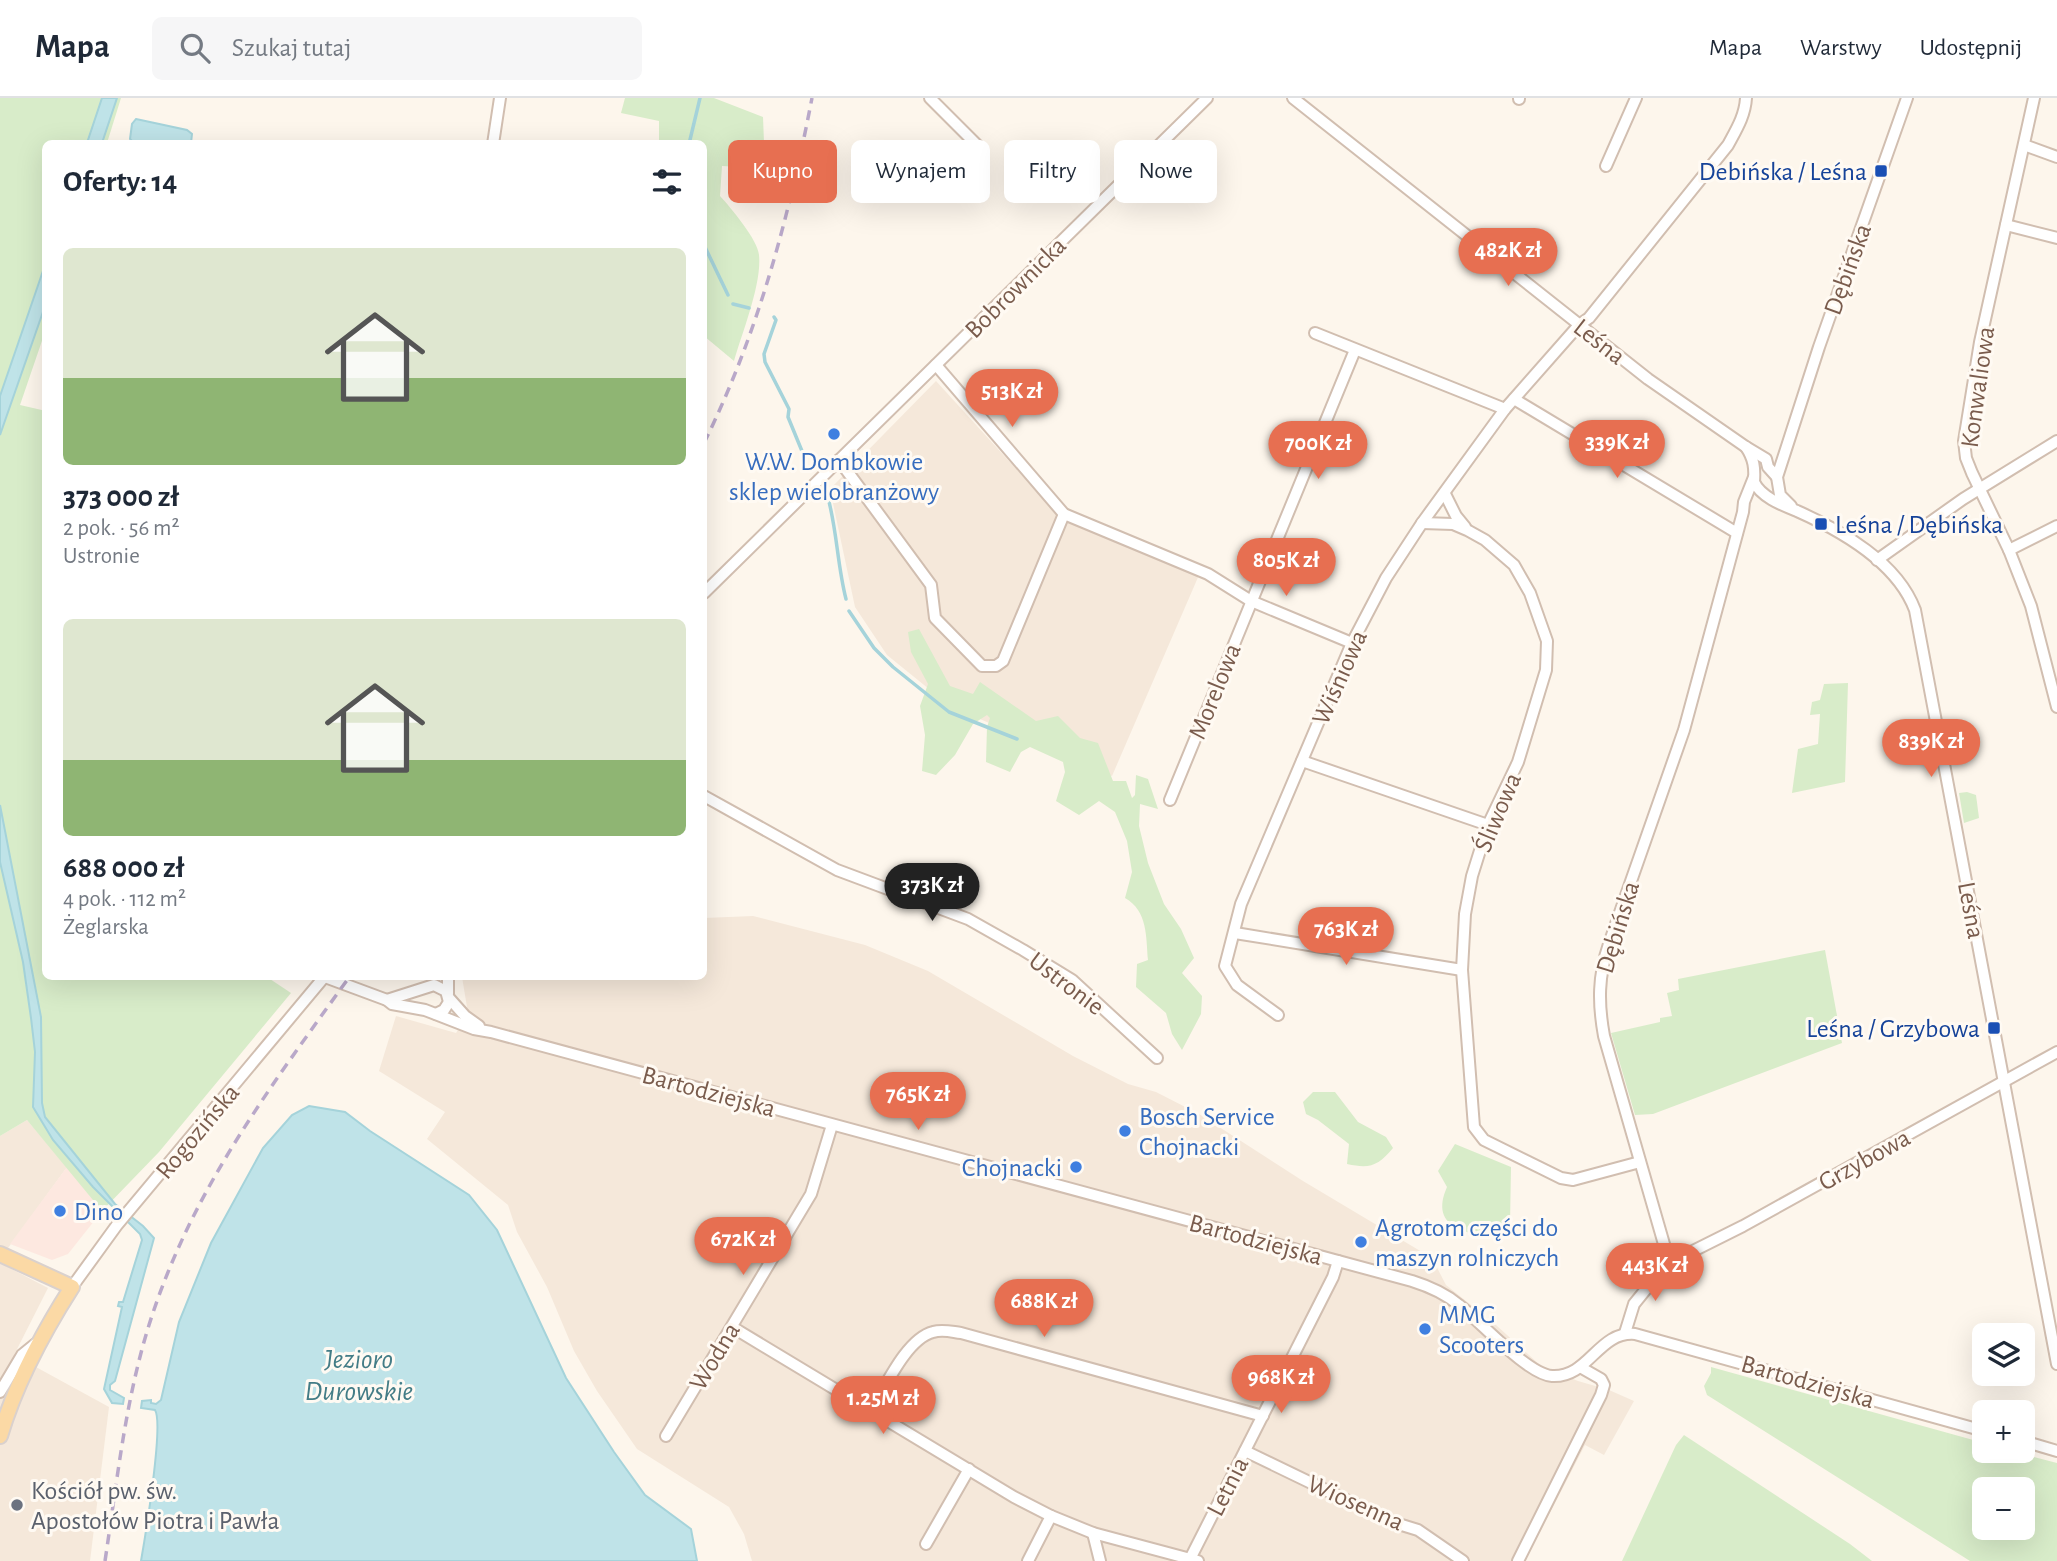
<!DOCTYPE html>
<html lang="pl">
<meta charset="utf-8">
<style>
:root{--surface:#fff;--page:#f6f6f7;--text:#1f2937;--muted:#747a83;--line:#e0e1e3;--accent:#e76f51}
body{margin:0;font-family:"Alegreya Sans",sans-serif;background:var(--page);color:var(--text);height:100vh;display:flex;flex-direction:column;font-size:26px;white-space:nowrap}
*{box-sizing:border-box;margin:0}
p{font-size:23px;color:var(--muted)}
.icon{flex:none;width:38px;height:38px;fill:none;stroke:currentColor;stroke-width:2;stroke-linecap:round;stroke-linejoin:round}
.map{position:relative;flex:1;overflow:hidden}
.details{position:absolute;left:42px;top:42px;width:665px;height:840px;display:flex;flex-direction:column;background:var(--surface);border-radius:10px;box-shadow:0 7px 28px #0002}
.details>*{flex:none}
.banner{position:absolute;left:728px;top:42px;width:665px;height:63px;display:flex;gap:14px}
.fabs{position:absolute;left:1972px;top:1225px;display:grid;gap:14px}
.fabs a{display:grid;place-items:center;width:63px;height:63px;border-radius:10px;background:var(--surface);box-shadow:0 7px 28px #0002;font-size:35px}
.price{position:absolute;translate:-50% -60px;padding:0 16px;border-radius:24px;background:var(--accent);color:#fff;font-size:23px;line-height:46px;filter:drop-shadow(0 2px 4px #0008)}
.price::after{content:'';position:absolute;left:50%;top:42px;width:21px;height:16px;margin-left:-10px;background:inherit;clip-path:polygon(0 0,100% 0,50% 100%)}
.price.current{background:#222;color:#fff}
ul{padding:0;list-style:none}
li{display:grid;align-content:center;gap:14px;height:371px;padding:0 21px}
li span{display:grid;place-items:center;height:217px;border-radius:10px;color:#555}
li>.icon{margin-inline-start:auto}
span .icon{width:126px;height:126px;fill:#fffc;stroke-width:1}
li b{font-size:30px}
h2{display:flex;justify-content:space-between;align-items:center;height:84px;padding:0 21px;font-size:30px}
.chip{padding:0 24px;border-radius:10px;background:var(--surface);box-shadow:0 7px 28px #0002;font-size:24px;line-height:63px}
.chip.current{background:var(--accent);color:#fff}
header{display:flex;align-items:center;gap:42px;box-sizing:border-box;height:98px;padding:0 35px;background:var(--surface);border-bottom:2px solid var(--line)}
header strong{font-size:33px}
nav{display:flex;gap:38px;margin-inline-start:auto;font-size:24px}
.search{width:490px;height:63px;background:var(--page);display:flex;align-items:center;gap:18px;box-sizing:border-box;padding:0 24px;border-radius:10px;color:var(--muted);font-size:26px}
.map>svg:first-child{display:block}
</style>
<header>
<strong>Mapa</strong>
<div class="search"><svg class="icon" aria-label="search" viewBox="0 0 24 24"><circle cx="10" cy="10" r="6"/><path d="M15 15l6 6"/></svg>Szukaj tutaj</div>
<nav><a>Mapa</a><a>Warstwy</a><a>Udostępnij</a></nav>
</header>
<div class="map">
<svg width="2057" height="1463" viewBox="0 0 2057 1463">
<rect width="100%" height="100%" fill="#fdf6ec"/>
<g fill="#f5e8da">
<path d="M 936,283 L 1060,419 L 1199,477 L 1112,678 L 950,608 L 887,557 L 855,509 L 830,391 Z"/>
<path d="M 753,818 L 865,847 L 928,873 L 1073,958 L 1128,986 L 1156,994 L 1199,1016 L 1303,1083 L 1432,1160 L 1446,1187 L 1496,1227 L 1541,1268 L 1578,1283 L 1609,1292 L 1634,1303 L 1604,1357 L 1585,1347 L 1525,1463 L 752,1463 L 744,1436 L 729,1409 L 637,1351 L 597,1293 L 574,1253 L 547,1189 L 517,1134 L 508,1107 L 427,1041 L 445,1014 L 379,973 L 396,918 L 456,935 L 468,915 L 462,879 L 704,878 L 704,820 Z"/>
<path d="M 27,1022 L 67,1069 L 0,1161 L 0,1038 Z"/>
<path d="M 0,1165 L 48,1190 L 14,1257 L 109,1309 L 90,1463 L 0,1463 Z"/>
</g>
<path fill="#fde8e0" d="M 67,1069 L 102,1113 L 68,1156 L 52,1162 L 10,1146 Z"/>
<g fill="#d8ecc9" fill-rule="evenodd">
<path d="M 0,0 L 121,0 L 107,45 L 46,46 L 45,234 L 20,307 L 46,313 L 46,878 L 267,879 L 291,895 L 159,1054 L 102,1113 L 27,1022 L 0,1038 Z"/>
<path d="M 625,0 L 714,0 L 763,19 L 765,70 L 722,68 L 720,98 C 731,110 758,142 759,157 C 762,186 742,235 734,263 L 704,238 L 704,46 L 659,45 L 659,23 L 621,15 Z"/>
<path d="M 919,531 L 950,588 L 973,596 L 980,584 L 1036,623 L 1058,618 L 1080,640 L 1098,645 L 1113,683 L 1126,683 L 1132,700 L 1135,697 L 1136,677 L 1148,681 L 1158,711 L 1140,706 L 1139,728 L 1148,765 L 1164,806 L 1181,831 L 1194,860 L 1182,875 L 1202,898 L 1201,916 L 1182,952 L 1172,936 L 1166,915 L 1136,889 L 1137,866 L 1148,862 C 1146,839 1148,813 1125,800 L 1132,774 L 1127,743 L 1115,714 L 1099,703 L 1079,717 L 1056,703 L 1065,674 L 1063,664 L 1030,649 L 1021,654 L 1010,674 L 986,664 L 987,629 L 990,620 L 987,617 L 973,626 L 955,657 L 936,677 L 922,673 L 925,637 L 920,608 L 928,586 L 911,554 L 908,534 Z"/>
<path d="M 1848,585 L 1845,684 L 1792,695 L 1798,651 L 1818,646 L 1820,616 L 1810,617 L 1812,604 L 1820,602 L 1824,586 Z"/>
<path d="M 1967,694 L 1976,697 L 1979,720 L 1964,725 L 1959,695 Z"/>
<path d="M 1825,852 L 1842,945 L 1653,1016 L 1635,1017 L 1611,935 L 1660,924 L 1660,920 L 1672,918 L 1667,895 L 1679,892 L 1678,881 Z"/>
<path d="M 1313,994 L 1335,994 L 1358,1024 L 1386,1039 L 1393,1050 C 1378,1068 1370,1071 1347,1066 L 1349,1046 L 1318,1022 L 1306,1016 L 1303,1004 Z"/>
<path d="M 1455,1046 L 1511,1069 L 1510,1126 L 1500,1141 C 1470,1135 1428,1132 1447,1089 L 1438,1073 Z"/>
<path d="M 1711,1269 L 1984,1345 L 1984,1353 L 2011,1353 L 2057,1365 L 2057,1463 L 1970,1463 L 1707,1297 L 1704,1288 L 1711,1275 ZM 1984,1391 L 2023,1391 L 2023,1430 L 1984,1430 Z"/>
<path d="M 1684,1337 L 1850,1446 L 1872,1463 L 1622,1463 L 1676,1347 Z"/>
</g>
<g fill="#bfe3e8" stroke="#a5d3da" stroke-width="2">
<path d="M 102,0 L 117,0 L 102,45 L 87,45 Z"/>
<path d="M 136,21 L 187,32 L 192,36 L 191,45 L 133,44 L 130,41 L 132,26 Z"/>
<path d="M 45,167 L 45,208 L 0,337 L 0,298 Z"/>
<path d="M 0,707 L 41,919 L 42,1005 L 45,1019 L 115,1106 L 143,1128 L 154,1140 L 115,1283 L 110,1287 L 110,1292 L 124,1300 L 123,1306 L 112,1305 L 104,1291 L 122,1209 L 118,1208 L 119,1204 L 123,1204 L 142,1142 L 140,1136 L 93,1089 L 53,1042 L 33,1009 L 35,954 L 31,920 L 23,864 L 0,764 Z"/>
<path d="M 309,1008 L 345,1014 L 370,1033 L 469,1097 L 497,1132 L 566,1280 L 614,1354 L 645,1397 L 691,1431 L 697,1463 L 141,1463 C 145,1440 164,1326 155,1312 L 141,1310 L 142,1303 L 151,1302 L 151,1305 L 156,1306 L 161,1302 L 179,1224 L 211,1145 L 263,1050 L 292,1017 Z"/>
</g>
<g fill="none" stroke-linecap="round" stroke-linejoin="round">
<g stroke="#a5d3da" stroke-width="3.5">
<path d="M 689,46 L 700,0"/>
<path d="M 704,147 L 728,197"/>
<path d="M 733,206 L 749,210"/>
<path d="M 774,219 L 776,222 L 764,256 L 765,264 L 789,311 L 788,319 L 804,358"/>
<path d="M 827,396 C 837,430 837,466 846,501"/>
<path d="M 849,513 L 874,550 L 893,569 L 949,614 L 1017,641"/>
</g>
<defs>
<g id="minor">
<path d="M 930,0 L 980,50"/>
<path d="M 1293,0 L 1648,281 L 1746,349 L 1766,361 L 1768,369 L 1777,379"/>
<path d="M 2034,0 L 1980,244 L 1964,343 L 1966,360 L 1972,375 L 2009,452 L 2031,508 L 2057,609"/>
<path d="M 1519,1 L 1519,0"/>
<path d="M 493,46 L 500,0"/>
<path d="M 2024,47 L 2057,59"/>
<path d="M 1606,68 L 1636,0"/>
<path d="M 2006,127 L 2057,140"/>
<path d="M 1315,235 L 1505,311"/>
<path d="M 936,267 L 1064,416 L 1208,476 L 1251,503 L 1352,545"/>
<path d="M 1514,301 L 1737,435"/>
<path d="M 1746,349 C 1754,361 1755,370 1754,384 C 1761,399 1782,407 1797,413 C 1842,433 1897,464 1915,512 L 2057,1266"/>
<path d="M 839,362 L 931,487 L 935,520 L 982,568 L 996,568 L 1003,563 L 1064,416"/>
<path d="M 1445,396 L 1456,418 L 1465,429"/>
<path d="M 1791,408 L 1780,397 L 1777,379 L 1819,249 L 1907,0"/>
<path d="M 1422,425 L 1453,426 L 1467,432 L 1485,442 L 1514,467 L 1530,495 L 1547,543 L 1546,572 L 1518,664 L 1488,727 L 1472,778 L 1465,816 L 1462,872 L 1474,1029 L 1484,1042 L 1561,1080 L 1573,1082 L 1640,1064"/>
<path d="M 2009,452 L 2057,428"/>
<path d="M 1877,462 L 1963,401 L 2057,343"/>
<path d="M 704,495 L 1207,0"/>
<path d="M 1302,663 L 1488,727"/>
<path d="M 704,698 L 837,772 L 968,821 L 1023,852 L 1072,882 L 1157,960"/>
<path d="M 1170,702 L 1355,252"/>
<path d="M 1235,835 L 1462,872"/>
<path d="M 448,878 L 448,896"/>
<path d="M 325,879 L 387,902 L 392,906 L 425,912 L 474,931 L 491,934 L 1412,1183 C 1428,1188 1446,1196 1459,1207 C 1481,1224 1527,1276 1552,1278 C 1589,1280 1598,1233 1635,1236 L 1984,1333"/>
<path d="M 449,900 L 465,918 L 479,928"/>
<path d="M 387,902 L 434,887 L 446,893 L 449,904 L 444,912 L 436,916"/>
<path d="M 1278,917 L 1237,887 L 1225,868 L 1241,806 L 1352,545 L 1386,480 L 1422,425 L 1505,311 L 1579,227 L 1589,220 L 1728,47 C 1736,32 1745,18 1746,0"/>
<path d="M 1670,1167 L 1604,938 C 1598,905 1598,878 1609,846 L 1684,632 L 1743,414 L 1744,404 L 1754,379"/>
<path d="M 72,1189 L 117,1127 L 325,878"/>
<path d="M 732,1229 L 1014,1399 L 1051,1418 L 1093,1435 L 1198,1463"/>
<path d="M 1625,1235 L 1634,1206 L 1655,1180 L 1679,1160 L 1743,1128 L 2057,954"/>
<path d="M 0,1294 L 22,1257 L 38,1244"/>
<path d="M 871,1312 C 885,1290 906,1241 933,1234 C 943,1231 952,1234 961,1235 L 1263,1318"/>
<path d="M 666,1338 L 811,1096 L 832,1027"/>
<path d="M 2023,1343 L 2057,1353"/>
<path d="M 1245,1353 L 1392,1424 L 1418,1432 L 1463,1463"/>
<path d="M 1093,1435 L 1100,1463"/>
<path d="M 926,1446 L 969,1371"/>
<path d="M 1028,1463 L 1051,1418"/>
<path d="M 1189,1463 L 1333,1179 L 1338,1163"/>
<path d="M 1518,1463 L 1601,1297 L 1604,1287 L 1601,1281 L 1580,1269"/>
</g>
<path id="major" d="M 0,1156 L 72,1189 C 42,1236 16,1284 0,1338"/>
</defs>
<use href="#minor" stroke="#d1beb0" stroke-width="14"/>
<use href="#major" stroke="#dad1cd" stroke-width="18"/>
<use href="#minor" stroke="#fff" stroke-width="10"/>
<use href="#major" stroke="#fbd9a5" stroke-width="14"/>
<g stroke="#b9a8c9" stroke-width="3.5" stroke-dasharray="10 7" stroke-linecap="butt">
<path d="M 704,345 C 758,236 789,119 812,0"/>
<path d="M 105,1463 C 117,1384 125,1304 149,1227 C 191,1093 269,991 350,878"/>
</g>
</g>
<g fill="#1a4fb4" stroke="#fffaf3" stroke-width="2.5">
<rect x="1874" y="66" width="14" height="14" rx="3.5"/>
<rect x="1814" y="419" width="14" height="14" rx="3.5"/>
<rect x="1987" y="923" width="14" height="14" rx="3.5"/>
</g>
<g fill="#3f7fe0" stroke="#fffaf3" stroke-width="2.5">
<circle cx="834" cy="336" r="7"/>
<circle cx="1125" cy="1033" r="7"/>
<circle cx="1076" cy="1069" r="7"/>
<circle cx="60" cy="1113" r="7"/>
<circle cx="1361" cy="1144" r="7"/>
<circle cx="1425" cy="1231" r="7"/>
</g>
<circle fill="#6b7280" stroke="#fffaf3" stroke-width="2.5" cx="17" cy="1407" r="7"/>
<g text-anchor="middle" stroke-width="6" stroke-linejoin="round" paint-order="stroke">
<g font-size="26" fill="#164399" stroke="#fffaf3" text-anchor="end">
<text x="1867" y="82">Debińska / Leśna</text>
<text x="1835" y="435" text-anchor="start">Leśna / Dębińska</text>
<text x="1980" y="939">Leśna / Grzybowa</text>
</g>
<g font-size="26" fill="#7a5c4d" stroke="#fffaf3">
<text transform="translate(1847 171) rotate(-70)" y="9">Dębińska</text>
<text transform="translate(1015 189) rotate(-45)" y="9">Bobrownicka</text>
<text transform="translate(1600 243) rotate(38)" y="9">Leśna</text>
<text transform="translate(1977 289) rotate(-82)" y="9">Konwaliowa</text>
<text transform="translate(1339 579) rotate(-66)" y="9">Wiśniowa</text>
<text transform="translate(1214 593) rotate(-68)" y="9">Morelowa</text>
<text transform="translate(1497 714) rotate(-67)" y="9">Śliwowa</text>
<text transform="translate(1972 812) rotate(79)" y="9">Leśna</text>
<text transform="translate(1617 829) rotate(-73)" y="9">Dębińska</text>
<text transform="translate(1067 885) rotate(37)" y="9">Ustronie</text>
<text transform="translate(709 993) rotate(15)" y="9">Bartodziejska</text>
<text transform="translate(197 1033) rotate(-50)" y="9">Rogozińska</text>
<text transform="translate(1864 1061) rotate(-29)" y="9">Grzybowa</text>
<text transform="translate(1256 1141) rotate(15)" y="9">Bartodziejska</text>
<text transform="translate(714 1258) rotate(-59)" y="9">Wodna</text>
<text transform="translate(1808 1283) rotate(16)" y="9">Bartodziejska</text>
<text transform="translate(1227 1388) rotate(-63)" y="9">Letnia</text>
<text transform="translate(1356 1404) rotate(24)" y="9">Wiosenna</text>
</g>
<g font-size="26" fill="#366cbe" stroke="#fffaf3" text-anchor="start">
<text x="834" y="372" text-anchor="middle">W.W. Dombkowie<tspan x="834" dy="30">sklep wielobranżowy</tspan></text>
<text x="1139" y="1027">Bosch Service<tspan x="1139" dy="30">Chojnacki</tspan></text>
<text x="1062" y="1078" text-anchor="end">Chojnacki</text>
<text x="74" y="1122">Dino</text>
<text x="1375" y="1138">Agrotom części do<tspan x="1375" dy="30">maszyn rolniczych</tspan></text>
<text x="1439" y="1225">MMG<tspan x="1439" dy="30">Scooters</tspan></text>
</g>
<g font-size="26" fill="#5b616d" stroke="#fffaf3" text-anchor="start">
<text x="31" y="1401">Kościół pw. św.<tspan x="31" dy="30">Apostołów Piotra i Pawła</tspan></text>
</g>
<g font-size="28" font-style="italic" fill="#437c86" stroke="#fffaf3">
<text x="359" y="1270">Jezioro<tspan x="359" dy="32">Durowskie</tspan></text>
</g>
</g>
</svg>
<div class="fabs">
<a><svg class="icon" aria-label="layers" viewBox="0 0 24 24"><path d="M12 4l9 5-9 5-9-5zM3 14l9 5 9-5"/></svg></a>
<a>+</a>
<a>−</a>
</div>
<b class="price" style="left:1508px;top:190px">482K zł</b>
<b class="price" style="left:1012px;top:331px">513K zł</b>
<b class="price" style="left:1617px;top:382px">339K zł</b>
<b class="price" style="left:1318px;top:383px">700K zł</b>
<b class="price" style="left:1286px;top:500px">805K zł</b>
<b class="price" style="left:1931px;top:681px">839K zł</b>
<b class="price current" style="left:932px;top:825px">373K zł</b>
<b class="price" style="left:1346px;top:869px">763K zł</b>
<b class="price" style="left:918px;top:1034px">765K zł</b>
<b class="price" style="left:743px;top:1179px">672K zł</b>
<b class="price" style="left:1655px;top:1205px">443K zł</b>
<b class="price" style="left:1044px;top:1241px">688K zł</b>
<b class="price" style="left:1281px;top:1317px">968K zł</b>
<b class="price" style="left:883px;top:1338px">1.25M zł</b>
<div class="banner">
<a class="chip current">Kupno</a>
<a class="chip">Wynajem</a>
<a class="chip">Filtry</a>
<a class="chip">Nowe</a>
</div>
<section class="details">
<h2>Oferty: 14<svg class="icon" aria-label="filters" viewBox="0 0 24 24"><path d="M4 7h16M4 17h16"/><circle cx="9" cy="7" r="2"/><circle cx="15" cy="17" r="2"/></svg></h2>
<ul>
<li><span style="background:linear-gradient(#dfe7d0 60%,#8fb573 0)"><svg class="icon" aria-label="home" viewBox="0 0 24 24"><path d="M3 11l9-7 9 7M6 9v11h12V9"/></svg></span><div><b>373 000 zł</b><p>2 pok. · 56 m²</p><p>Ustronie</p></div></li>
<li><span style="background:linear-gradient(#dfe7d0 65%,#8fb573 0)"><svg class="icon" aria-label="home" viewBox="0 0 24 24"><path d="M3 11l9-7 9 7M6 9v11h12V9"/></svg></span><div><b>688 000 zł</b><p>4 pok. · 112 m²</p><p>Żeglarska</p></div></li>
</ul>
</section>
</div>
